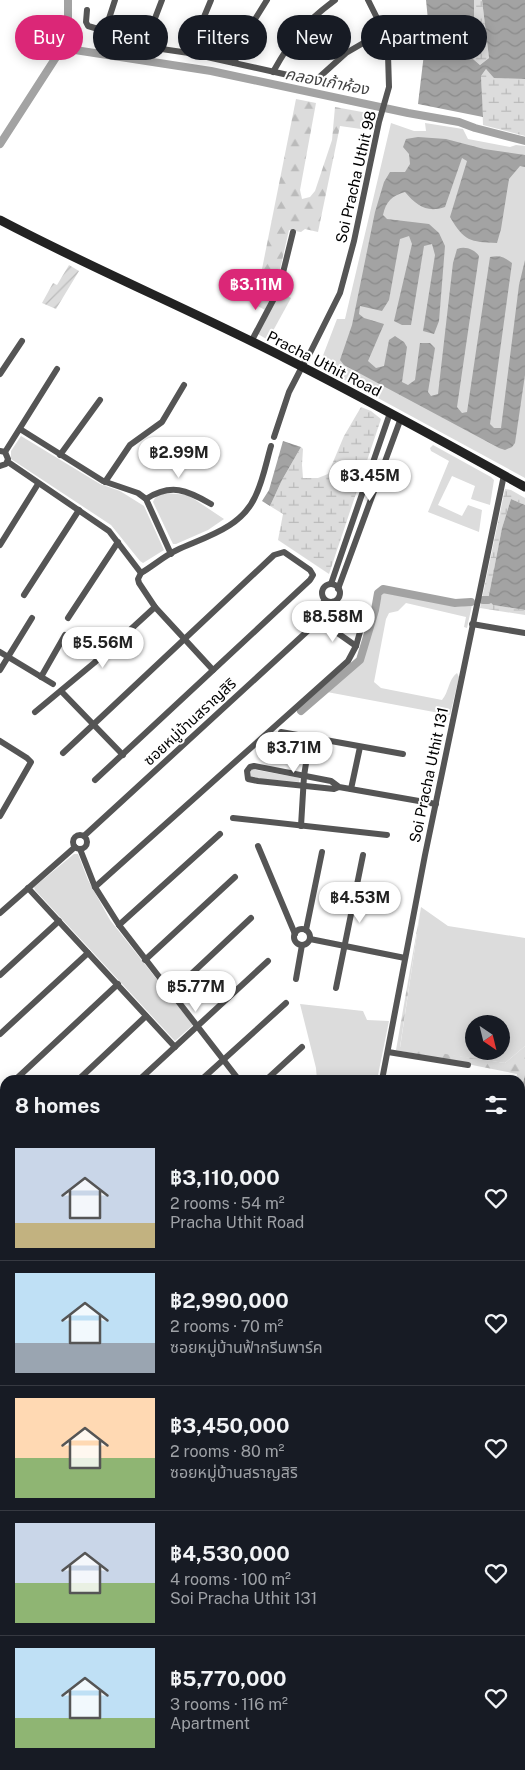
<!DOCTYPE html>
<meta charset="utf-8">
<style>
:root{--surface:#171b24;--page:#242831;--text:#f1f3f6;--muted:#9ea1a6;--line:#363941;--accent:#db2777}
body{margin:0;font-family:"Public Sans","Noto Sans Thai",sans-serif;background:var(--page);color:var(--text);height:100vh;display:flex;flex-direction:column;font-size:19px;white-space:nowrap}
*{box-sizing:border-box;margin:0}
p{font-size:16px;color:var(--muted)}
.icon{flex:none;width:28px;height:28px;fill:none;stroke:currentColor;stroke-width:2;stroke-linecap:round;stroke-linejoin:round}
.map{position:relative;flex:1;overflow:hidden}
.sheet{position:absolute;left:0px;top:1075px;width:525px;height:695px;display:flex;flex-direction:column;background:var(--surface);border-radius:15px 15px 0 0;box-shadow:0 2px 12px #0003}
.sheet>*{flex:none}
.hud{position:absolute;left:15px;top:15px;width:495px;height:45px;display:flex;gap:10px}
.needle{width:32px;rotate:145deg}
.buttons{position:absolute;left:465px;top:1015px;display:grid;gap:10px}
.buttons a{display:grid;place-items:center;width:45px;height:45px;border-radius:50%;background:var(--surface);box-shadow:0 2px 12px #0003;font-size:25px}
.price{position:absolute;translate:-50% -42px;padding:0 11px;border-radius:18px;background:#fff;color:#222;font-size:16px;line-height:32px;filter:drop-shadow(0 1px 2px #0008)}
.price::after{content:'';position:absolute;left:50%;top:30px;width:15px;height:11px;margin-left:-8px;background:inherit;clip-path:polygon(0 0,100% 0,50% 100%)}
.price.current{background:var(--accent);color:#fff}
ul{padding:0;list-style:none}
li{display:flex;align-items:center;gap:15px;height:125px;padding:0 15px}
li+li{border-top:1px solid var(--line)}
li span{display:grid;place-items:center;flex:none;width:140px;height:100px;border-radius:0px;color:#555}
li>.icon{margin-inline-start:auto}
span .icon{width:60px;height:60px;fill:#fffc;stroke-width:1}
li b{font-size:21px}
h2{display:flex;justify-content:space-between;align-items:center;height:60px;padding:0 15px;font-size:21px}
.pill{padding:0 18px;border-radius:22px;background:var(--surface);box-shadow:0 2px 12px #0003;font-size:18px;line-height:45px}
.pill.current{background:var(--accent);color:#fff}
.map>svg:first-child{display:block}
</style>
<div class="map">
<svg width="525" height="1770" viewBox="0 0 525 1770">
<defs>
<pattern id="forest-firs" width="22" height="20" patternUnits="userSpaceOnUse" patternTransform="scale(1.25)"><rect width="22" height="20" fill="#dcdcdc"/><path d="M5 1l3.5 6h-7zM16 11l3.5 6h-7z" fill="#bbb"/></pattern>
<pattern id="wetland-marsh" width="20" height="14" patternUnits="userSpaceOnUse" patternTransform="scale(1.25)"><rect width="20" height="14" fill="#dcdcdc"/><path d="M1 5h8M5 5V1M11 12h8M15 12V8" fill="none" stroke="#bbb"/></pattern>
<pattern id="garden-furrows" width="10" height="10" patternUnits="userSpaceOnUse" patternTransform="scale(1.25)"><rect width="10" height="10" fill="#dcdcdc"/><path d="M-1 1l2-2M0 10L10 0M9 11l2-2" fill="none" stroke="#bbb"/></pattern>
<pattern id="water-waves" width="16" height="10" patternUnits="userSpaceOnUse" patternTransform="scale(1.25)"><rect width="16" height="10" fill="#a3a3a3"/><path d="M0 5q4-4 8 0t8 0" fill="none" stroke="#8b8b8b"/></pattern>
</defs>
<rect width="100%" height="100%" fill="#fff"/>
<g fill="#dcdcdc" fill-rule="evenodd">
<path d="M 391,123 L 414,131 L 426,131 L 425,123 L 463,129 L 468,139 L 510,147 L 516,145 L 525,146 L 525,478 L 319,366 L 337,319 L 345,319 Z"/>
<path d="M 279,292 L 291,298 L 268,340 L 258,334 Z"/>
<path d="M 21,436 L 100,484 L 120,491 L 144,506 L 164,550 L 143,563 L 140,561 L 111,525 L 11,459 L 11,451 Z"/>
<path d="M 433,445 L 491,477 L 494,480 L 490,505 L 471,499 L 475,486 L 452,476 L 438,505 L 462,516 L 468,505 L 482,510 L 479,532 L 428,512 L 449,461 L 431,451 L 430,448 Z"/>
<path d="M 166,493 L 188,495 L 224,519 L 208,530 L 176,544 L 173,544 L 153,502 C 155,496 160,495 166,493 Z"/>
<path d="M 383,592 L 457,607 L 472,605 L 467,628 L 464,627 L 466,617 L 406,603 L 398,611 L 389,613 L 386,619 L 374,682 L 381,688 L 442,700 C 449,692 448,680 457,673 L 459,677 L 450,715 L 327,692 L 360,662 Z"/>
<path d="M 252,769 L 300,778 L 299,782 L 250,778 L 249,771 Z"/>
<path d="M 74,854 L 78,854 L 88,880 L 110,920 L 193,1025 L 175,1041 L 35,890 L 34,887 Z"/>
<path d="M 421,907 L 448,926 L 525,938 L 525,1046 L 505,1063 L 400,1048 ZM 474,1024 L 501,1024 L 501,1051 L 474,1051 Z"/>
<path d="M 300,1004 L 363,1011 L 367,1020 L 389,1021 L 377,1080 L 317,1080 L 316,1068 Z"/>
</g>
<g fill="url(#forest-firs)">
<path d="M 296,99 L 316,103 L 300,190 L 302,199 L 310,197 L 315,191 L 332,140 L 335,107 L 373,114 L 368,130 L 340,126 L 318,232 L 305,229 L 301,232 L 289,230 L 276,287 L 265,310 L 254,304 L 262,290 L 259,284 Z"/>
<path d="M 421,907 L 400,1047 L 505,1063 L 525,1046 L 525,1075 L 520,1095 L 520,1080 L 516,1080 L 517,1074 L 396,1050 Z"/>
</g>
<g fill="url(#wetland-marsh)">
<path d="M 474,0 L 482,0 L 489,58 L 480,65 L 466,53 L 459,35 L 474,23 Z"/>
<path d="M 486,69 L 497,78 L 525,79 L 525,136 L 483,125 L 481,76 Z"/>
<path d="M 361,407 L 371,411 L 381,419 L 329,574 L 278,540 L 283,514 L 270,506 L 282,480 L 301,447 L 303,449 L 302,465 L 303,478 L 318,478 L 328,474 L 344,436 Z"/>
<path d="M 505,489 L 511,490 L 525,498 L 525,505 L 511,499 L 502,528 L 488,600 L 493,605 L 525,610 L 525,615 L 480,608 Z"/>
</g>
<path fill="url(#garden-furrows)" d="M 69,265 L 79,271 L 56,309 L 42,303 L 53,283 L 57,285 Z"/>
<g fill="url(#water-waves)">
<path d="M 426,0 L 474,0 L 474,23 L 459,35 L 466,53 L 480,65 L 489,58 L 482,0 L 525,0 L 525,79 L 494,78 L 486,69 L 481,76 L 483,117 L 418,104 L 428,20 Z"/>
<path d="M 418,137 L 446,139 L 484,149 L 525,155 L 525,167 L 520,166 L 509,179 L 501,229 L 497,243 C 470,242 464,241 450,217 L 467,161 L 462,158 L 445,207 C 427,213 417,206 405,192 C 392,196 386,201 383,215 L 387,219 L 429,224 L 439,233 L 445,246 L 439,321 L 434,334 L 423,331 L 435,255 L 432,244 L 424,246 L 411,325 L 402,325 L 394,321 L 412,244 L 409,236 L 400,239 L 389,300 L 382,311 L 360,306 L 359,314 L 364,318 L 384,324 L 368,361 L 376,368 L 384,366 L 389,340 L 395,336 L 404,342 L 407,347 L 402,382 L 408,385 L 415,380 L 420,343 L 430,343 L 435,348 L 428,392 L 431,396 L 438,394 L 453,263 L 457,249 C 465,246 474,249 479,256 L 457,407 L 462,413 L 467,412 L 490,257 C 500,255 504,257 512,263 L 490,424 L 494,428 L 501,428 L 519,285 L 525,260 L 525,375 L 515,443 L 512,447 L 505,450 L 499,448 L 344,365 L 340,360 L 352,325 L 375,212 L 384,182 L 390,172 L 405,172 L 410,164 L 409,154 L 403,147 L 406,139 Z"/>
<path d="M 283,441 L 301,447 L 282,480 L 270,506 L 262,501 L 269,490 Z"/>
<path d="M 511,499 L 525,505 L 525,610 L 493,605 L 488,600 L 502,528 Z"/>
<path d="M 525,1075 L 525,1166 L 520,1171 L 520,1095 Z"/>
</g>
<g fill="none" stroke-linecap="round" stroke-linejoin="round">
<g stroke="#a3a3a3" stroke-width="8">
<path d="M 62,48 L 211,71 L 408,113 L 459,122 L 475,128 L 525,141"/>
<path d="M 0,144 L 62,48 L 68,18 L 68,0"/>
<path d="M 483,600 L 488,600"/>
<path d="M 301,711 L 360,660 L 375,610 L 378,593 L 383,589 L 455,603 L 471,602"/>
</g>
<path stroke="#a3a3a3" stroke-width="12" d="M 0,1151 L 5,1153"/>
<g stroke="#555" stroke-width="6">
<path d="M 115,0 L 103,37 L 107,41 L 189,53 L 315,81 L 346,53 L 365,42 L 382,36"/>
<path d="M 87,10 L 86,22 L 88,26 L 105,31"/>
<path d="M 380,29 L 417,21"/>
<path d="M 144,47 L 162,0"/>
<path d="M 189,53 L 211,0"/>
<path d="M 234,63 L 252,24 L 267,0"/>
<path d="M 273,72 C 292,38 304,23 335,0"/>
<path d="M 251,342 L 279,289 L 293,232"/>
<path d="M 309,355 L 340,293 L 354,241 L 379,122 L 389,87 L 388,55 L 377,18 L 368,0"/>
<path d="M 0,374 L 22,341"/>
<path d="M 20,429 L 103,481 L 138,493 L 146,499 L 171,554"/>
<path d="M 274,437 L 289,392 L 305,361"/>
<path d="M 0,451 L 5,452 L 8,459 L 6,464 L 0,466"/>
<path d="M 5,452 L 57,369"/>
<path d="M 60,455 L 100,400"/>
<path d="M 8,462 L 109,531 L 141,573 C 153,566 164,556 177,550 C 205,537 241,528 255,497 C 263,481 266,463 271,446"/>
<path d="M 105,482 L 130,445 L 162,422 L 184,385"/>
<path d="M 146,499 C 171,483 187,490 211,504"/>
<path d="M 0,545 L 38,484"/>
<path d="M 141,573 L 138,579 L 139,583 L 155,607 L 213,670"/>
<path d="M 331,584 L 390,413"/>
<circle cx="331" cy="593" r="9"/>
<path d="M 338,589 L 401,418"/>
<path d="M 24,595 L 79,510"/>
<path d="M 68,618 L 118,542"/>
<path d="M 322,622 L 356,646"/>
<path d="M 472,624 L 525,633"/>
<path d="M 313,626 L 314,615 L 325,600"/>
<path d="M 0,652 L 53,684"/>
<path d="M 0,670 L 32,618"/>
<path d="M 41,677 L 65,635"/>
<path d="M 61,691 L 123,755"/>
<path d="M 35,712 L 94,663 L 155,607"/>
<path d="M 281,732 L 403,754"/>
<path d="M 0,741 L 27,758 L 31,762 L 0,816"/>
<path d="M 63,753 L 274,555 L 284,552 L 310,570 L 313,575 L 310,580 L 95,780"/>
<path d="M 339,787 L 331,781 L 254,766 L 250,767 L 247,771 L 248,779 L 258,781 L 334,789 L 339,787 L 436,804"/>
<path d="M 351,789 L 360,747"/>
<path d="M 233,818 L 387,835"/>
<path d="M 301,826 L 304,776 L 310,738"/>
<circle cx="80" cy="842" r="7"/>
<path d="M 84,836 L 313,626 L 322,622 L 333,602"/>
<path d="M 258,846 L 295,934"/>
<path d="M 80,849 L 95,887 L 119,925 L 239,1080"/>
<path d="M 95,887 L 348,661 L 356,646 L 365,614"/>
<path d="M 28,888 L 175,1047"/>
<path d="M 0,913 L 75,847"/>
<path d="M 119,925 L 220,834"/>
<circle cx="302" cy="937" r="8"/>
<path d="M 306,930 L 322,852"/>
<path d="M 310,939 L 405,958"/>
<path d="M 145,960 L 235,877"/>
<path d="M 0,975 L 59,921"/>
<path d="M 296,979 L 302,945"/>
<path d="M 336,988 L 363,855"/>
<path d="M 171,993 L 251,918"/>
<path d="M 0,1034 L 88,953"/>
<path d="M 388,1052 L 468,1065"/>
<path d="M 15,1080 L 118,984"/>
<path d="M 78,1080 L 146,1016"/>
<path d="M 139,1080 L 268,961"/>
<path d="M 201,1080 L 286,1003"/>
<path d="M 266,1080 L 302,1047"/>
<path d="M 382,1080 L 425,855 L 504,475"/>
<path d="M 0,1094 L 5,1089"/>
<path d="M 0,1143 L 5,1145"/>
<path d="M 0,1163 L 5,1166"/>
<path d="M 0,1178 L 5,1176"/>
<path d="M 0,1231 L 5,1227"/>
<path d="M 520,1240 L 525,1225"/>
<path d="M 0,1289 L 5,1285"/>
<path d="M 0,1353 L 5,1348"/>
<path d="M 520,1381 L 525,1378"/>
<path d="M 520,1406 L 525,1407"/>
<path d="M 0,1410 L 5,1410"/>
<path d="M 0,1455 L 5,1455"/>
<path d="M 520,1476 L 525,1468"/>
<path d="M 0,1535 L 5,1538"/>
<path d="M 520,1588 L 525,1580"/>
<path d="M 520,1591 L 525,1594"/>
<path d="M 0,1604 L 5,1606"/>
<path d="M 0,1670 L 5,1669"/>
<path d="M 520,1699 L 525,1692"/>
<path d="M 520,1758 L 525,1760"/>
<path d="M 94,1765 L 106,1770"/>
<path d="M 74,1770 L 75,1765"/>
<path d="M 111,1770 L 113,1765"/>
<path d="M 147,1770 L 149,1765"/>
<path d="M 188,1770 L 190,1765"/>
<path d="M 263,1770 L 264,1765"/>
<path d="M 272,1770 L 274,1765"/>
<path d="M 288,1770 L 289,1765"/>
<path d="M 359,1770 L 360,1765"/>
<path d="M 421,1770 L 422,1765"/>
<path d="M 482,1770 L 483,1765"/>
</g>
<path stroke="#222" stroke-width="9" d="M 0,220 C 93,269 191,310 285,358 C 366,399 446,443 525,487"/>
</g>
<g text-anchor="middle" stroke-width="4" stroke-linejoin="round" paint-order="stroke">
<g font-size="15" fill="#000" stroke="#fff">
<text transform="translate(356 177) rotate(-77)" y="5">Soi Pracha Uthit 98</text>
<text transform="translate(324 364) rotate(27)" y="5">Pracha Uthit Road</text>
<text transform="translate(190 722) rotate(-43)" y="5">ซอยหมู่บ้านสราญสิริ</text>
<text transform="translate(429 775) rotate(-78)" y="5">Soi Pracha Uthit 131</text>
</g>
<g font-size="16" font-style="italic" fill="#444" stroke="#fff">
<text transform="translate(327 81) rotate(11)" y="6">คลองเก้าห้อง</text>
</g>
</g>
</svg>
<div class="buttons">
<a><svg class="needle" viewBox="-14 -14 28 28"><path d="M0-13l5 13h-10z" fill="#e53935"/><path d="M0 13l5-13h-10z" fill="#9ea1a6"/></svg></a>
</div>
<b class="price current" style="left:256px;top:311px">฿3.11M</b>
<b class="price" style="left:179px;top:479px">฿2.99M</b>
<b class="price" style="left:370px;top:502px">฿3.45M</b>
<b class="price" style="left:333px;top:643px">฿8.58M</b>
<b class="price" style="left:103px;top:669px">฿5.56M</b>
<b class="price" style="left:294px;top:774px">฿3.71M</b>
<b class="price" style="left:360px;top:924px">฿4.53M</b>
<b class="price" style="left:196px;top:1013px">฿5.77M</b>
<div class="hud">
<a class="pill current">Buy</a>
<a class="pill">Rent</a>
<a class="pill">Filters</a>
<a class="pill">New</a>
<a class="pill">Apartment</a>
</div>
<section class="sheet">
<h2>8 homes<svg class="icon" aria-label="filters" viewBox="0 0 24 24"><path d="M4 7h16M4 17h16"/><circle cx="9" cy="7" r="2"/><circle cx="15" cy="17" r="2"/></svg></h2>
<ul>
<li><span style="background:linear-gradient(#c9d6e8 75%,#c2b280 0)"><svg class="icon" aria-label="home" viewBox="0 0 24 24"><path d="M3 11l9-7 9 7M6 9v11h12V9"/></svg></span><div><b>฿3,110,000</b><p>2 rooms · 54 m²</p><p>Pracha Uthit Road</p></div><svg class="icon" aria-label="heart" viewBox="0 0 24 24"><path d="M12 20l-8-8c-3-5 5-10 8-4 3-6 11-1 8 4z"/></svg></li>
<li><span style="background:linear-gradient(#bfe0f5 70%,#9aa5b1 0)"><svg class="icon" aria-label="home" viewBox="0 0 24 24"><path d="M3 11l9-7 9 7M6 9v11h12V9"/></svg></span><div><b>฿2,990,000</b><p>2 rooms · 70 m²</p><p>ซอยหมู่บ้านฟ้ากรีนพาร์ค</p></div><svg class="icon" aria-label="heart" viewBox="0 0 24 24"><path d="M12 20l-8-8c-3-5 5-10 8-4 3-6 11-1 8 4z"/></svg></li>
<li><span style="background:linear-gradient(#ffd9b3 60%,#8fb573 0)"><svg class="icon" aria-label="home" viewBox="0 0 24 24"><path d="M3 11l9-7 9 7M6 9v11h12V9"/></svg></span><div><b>฿3,450,000</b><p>2 rooms · 80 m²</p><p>ซอยหมู่บ้านสราญสิริ</p></div><svg class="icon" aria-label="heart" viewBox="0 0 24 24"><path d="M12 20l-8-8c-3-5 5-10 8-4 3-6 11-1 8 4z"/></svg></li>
<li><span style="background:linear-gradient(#c9d6e8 60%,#8fb573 0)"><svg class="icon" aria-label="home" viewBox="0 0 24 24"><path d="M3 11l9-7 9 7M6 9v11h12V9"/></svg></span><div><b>฿4,530,000</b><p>4 rooms · 100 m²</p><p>Soi Pracha Uthit 131</p></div><svg class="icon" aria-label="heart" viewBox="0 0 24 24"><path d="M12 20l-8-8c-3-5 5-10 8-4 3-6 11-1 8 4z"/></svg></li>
<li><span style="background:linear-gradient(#bfe0f5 70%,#8fb573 0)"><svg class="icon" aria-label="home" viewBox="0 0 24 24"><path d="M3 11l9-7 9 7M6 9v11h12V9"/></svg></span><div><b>฿5,770,000</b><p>3 rooms · 116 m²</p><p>Apartment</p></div><svg class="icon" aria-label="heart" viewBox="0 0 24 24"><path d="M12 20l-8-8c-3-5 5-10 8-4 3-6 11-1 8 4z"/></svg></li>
</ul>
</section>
</div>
